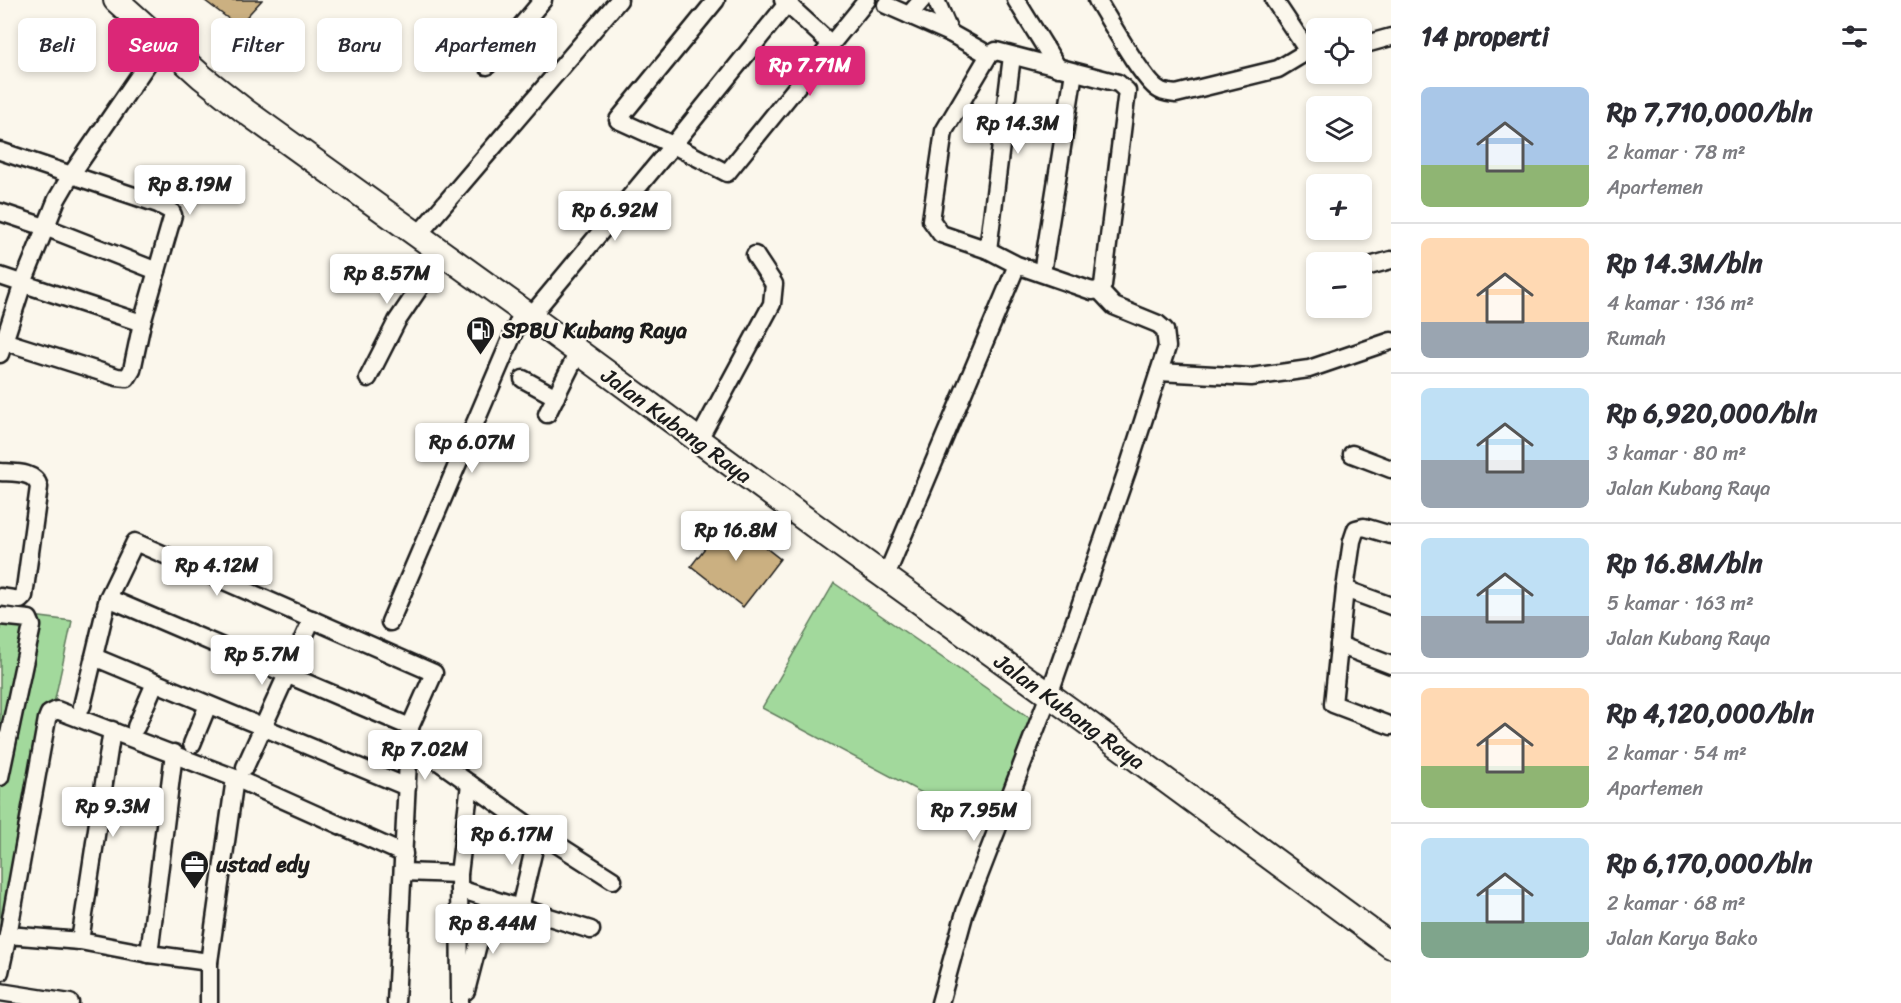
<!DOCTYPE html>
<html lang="id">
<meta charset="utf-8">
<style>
:root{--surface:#fff;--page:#f2f2f3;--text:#2b2b33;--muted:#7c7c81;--line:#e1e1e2;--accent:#db2777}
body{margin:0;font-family:Sriracha,sans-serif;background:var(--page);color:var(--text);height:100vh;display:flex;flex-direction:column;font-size:22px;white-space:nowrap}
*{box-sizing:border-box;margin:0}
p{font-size:20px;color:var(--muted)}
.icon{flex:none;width:33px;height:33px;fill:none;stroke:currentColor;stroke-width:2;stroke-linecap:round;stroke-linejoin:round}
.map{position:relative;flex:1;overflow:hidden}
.side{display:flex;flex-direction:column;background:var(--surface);width:510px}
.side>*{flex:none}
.banner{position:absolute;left:18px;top:18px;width:570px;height:54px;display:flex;gap:12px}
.buttons{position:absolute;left:1306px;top:18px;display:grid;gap:12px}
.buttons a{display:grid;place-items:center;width:66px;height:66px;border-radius:9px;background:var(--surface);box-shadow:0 3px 9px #0003;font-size:30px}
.price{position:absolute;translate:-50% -51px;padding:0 14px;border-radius:6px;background:#fff;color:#222;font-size:20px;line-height:39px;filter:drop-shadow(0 2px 3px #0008)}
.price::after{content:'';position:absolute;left:50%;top:36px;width:18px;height:14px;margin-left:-9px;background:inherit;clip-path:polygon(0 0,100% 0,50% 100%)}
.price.current{background:var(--accent);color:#fff}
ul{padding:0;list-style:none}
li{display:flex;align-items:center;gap:18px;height:150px;padding:0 30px}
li+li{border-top:2px solid var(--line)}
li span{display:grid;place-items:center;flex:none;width:168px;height:120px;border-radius:9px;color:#555}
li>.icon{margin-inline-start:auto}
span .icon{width:72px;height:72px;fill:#fffc;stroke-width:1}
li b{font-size:26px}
h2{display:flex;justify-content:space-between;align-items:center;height:72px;padding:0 30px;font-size:26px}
.pill{padding:0 21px;border-radius:9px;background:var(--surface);box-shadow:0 3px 9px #0003;font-size:21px;line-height:54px}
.pill.current{background:var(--accent);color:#fff}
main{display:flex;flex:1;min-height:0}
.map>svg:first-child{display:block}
</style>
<main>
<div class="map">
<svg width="1391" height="1003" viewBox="0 0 1391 1003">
<rect width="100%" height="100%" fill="#fbf7ec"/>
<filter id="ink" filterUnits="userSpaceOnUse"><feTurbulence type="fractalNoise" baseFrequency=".0167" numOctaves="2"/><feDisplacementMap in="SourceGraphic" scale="12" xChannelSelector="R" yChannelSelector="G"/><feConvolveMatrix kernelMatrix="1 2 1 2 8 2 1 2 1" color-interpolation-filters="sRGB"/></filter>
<g filter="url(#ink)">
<g fill="#a2d99c" stroke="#5f7a5c" stroke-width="1.5">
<path d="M 834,583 L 1034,721 L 990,829 L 762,708 Z"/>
<path d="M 0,612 L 72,621 L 0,951 Z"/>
</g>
<g fill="#cbb081" stroke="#1c1c1c" stroke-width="1.5">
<path d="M 204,0 L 262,0 L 238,26 Z"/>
<path d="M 728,518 L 780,559 L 743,607 L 691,566 Z"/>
</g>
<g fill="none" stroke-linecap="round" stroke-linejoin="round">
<defs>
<g id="minor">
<path d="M 716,0 L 618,120 L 673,145 L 727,173 L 867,0"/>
<path d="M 783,0 L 831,44"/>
<path d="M 936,0 L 950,33"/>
<path d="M 1016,0 L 1058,68"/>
<path d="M 1097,0 C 1109,19 1142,79 1158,89 C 1163,93 1169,93 1176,94 L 1278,69 L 1308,51"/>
<path d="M 1274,0 L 1308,51 L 1316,55"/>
<path d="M 886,5 L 950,33 L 989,55"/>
<path d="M 909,15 L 922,0"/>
<path d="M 1362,45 L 1391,37"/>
<path d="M 487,66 L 543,0"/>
<path d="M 0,151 L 158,204 L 171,211 L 173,215 L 142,323 L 132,370 L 127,378 L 117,377 L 0,340"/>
<path d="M 0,212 L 45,227 L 157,271"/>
<path d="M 418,235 L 619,0"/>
<path d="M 988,250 L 1012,56"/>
<path d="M 1362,268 L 1391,260"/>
<path d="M 1042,273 L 1074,72"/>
<path d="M 0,276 L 142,323"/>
<path d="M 530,317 L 673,145 L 790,0"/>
<path d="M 0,354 L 23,283 L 57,199 L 71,175 L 163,41"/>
<path d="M 1159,372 L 1251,377 L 1309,369 L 1391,341"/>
<path d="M 368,378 L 397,321 L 443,253"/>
<path d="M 523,379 L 556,397"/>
<path d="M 547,414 L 578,352"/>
<path d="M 698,441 L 772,304 L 774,284 L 755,255"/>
<path d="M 1352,454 L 1391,469"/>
<path d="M 0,472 C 14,473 35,471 39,487 L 24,596 L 20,600 L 0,597"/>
<path d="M 1391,535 L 1364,527 L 1356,529 L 1352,541 L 1345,589 L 1333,704 L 1391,726"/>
<path d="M 886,576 L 1017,265 L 1092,291 L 1099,290 L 1103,285 L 1127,91 L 1118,83 L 996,51 L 989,55 L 944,131 L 931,220 L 941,234 L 988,250 L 1017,265"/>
<path d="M 1345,589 L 1391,606"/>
<path d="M 108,598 L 410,727"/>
<path d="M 0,616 L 29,619 L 32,626 L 0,777"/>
<path d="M 390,622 L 523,311"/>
<path d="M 1339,645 L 1391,665"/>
<path d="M 94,657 L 407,787"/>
<path d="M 82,706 L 108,598 L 135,542 L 434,673 L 410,727 L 411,751"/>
<path d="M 136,727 L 155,683"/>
<path d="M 192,744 L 208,705"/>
<path d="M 245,767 L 312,619"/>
<path d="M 403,872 L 459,874"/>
<path d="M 459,889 L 591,930"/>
<path d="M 520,908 L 538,832"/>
<path d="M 8,935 L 47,719 L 49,714 L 57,710 L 235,778 L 404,854"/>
<path d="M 80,941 L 112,730"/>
<path d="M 149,954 L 174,753"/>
<path d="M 0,972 L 8,935 L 80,941 L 149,954 L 209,962"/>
<path d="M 466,991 L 490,898"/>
<path d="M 0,992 L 70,1003"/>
<path d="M 209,1003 L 209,962 L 235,778"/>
<path d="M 396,1003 L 408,760 L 411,751 L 416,748 L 425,752 L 538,832 L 613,880"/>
<path d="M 460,1003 L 459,874 L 470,784"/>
<path d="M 940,1003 L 965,912 L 1049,695 L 1128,468 L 1167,347 L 1165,330 L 1158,324 L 1114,306 L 1099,290"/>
</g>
<path id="highway" d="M 116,0 L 202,77 L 245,111 L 523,311 L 823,532 L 1077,715 L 1391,946"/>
</defs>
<use href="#minor" stroke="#1c1c1c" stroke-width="21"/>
<use href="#highway" stroke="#1c1c1c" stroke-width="28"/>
<use href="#minor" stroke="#fbf7ec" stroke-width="16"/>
<use href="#highway" stroke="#fbf7ec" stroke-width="24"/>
</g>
</g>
<defs>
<symbol id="fuel-pin" viewBox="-11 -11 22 30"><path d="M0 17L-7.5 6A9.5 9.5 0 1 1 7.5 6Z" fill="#1c1c1c" stroke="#fbf7ec"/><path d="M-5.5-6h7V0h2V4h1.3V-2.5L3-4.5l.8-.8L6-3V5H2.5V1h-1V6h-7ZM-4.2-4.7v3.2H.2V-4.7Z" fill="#fff"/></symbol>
<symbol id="office-pin" viewBox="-11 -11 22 30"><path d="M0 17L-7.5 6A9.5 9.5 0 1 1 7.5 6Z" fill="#1c1c1c" stroke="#fbf7ec"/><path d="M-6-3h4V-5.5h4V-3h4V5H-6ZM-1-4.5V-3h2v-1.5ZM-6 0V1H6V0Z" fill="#fff"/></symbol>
</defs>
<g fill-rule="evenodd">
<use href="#fuel-pin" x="464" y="314" width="33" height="45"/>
<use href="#office-pin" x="178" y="848" width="33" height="45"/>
</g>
<g text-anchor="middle" stroke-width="4.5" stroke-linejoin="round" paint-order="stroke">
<g font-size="22" font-weight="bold" fill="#1c1c1c" stroke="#fbf7ec" text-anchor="start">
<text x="502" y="338">SPBU Kubang Raya</text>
<text x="216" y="872">ustad edy</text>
</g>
<g font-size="22" fill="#1c1c1c" stroke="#fbf7ec">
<text transform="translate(677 425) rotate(36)" y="8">Jalan Kubang Raya</text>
<text transform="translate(1070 711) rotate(36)" y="8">Jalan Kubang Raya</text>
</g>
</g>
</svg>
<div class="buttons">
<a><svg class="icon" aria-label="locate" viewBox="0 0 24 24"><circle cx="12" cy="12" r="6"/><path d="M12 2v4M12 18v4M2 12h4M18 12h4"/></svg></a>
<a><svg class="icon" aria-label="layers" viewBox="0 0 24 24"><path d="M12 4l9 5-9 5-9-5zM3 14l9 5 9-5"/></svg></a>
<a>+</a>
<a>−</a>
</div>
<b class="price current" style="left:810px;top:97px">Rp 7.71M</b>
<b class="price" style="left:1018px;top:155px">Rp 14.3M</b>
<b class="price" style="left:190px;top:216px">Rp 8.19M</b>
<b class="price" style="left:615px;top:242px">Rp 6.92M</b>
<b class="price" style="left:387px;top:305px">Rp 8.57M</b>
<b class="price" style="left:472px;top:474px">Rp 6.07M</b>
<b class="price" style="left:736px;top:562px">Rp 16.8M</b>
<b class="price" style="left:217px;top:597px">Rp 4.12M</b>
<b class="price" style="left:262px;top:686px">Rp 5.7M</b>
<b class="price" style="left:425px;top:781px">Rp 7.02M</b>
<b class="price" style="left:113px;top:838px">Rp 9.3M</b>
<b class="price" style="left:974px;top:842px">Rp 7.95M</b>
<b class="price" style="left:512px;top:866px">Rp 6.17M</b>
<b class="price" style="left:493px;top:955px">Rp 8.44M</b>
<div class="banner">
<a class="pill">Beli</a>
<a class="pill current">Sewa</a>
<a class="pill">Filter</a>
<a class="pill">Baru</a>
<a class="pill">Apartemen</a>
</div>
</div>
<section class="side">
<h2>14 properti<svg class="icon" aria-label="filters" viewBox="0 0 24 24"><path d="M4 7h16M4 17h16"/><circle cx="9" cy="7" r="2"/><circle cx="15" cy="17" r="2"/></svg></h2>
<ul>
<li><span style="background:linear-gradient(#a9c7e8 65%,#8fb573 0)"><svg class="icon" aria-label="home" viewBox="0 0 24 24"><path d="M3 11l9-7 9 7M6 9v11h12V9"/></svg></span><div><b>Rp 7,710,000/bln</b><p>2 kamar · 78 m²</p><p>Apartemen</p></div></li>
<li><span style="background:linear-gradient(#ffd9b3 70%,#9aa5b1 0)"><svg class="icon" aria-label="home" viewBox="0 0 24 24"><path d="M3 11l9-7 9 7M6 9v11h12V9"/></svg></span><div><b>Rp 14.3M/bln</b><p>4 kamar · 136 m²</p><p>Rumah</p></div></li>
<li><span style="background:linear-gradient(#bfe0f5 60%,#9aa5b1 0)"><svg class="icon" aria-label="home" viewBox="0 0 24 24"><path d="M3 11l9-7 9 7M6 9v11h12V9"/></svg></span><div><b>Rp 6,920,000/bln</b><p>3 kamar · 80 m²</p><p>Jalan Kubang Raya</p></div></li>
<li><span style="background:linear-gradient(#bfe0f5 65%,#9aa5b1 0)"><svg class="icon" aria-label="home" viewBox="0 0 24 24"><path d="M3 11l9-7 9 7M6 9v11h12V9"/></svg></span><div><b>Rp 16.8M/bln</b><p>5 kamar · 163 m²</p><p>Jalan Kubang Raya</p></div></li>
<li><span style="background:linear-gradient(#ffd9b3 65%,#8fb573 0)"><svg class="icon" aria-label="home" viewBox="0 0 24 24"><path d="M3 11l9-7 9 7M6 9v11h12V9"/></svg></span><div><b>Rp 4,120,000/bln</b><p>2 kamar · 54 m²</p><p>Apartemen</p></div></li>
<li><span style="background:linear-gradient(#bfe0f5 70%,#7fa58c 0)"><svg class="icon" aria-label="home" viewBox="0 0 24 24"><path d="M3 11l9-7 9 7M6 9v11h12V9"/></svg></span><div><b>Rp 6,170,000/bln</b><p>2 kamar · 68 m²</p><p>Jalan Karya Bako</p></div></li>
</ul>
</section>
</main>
